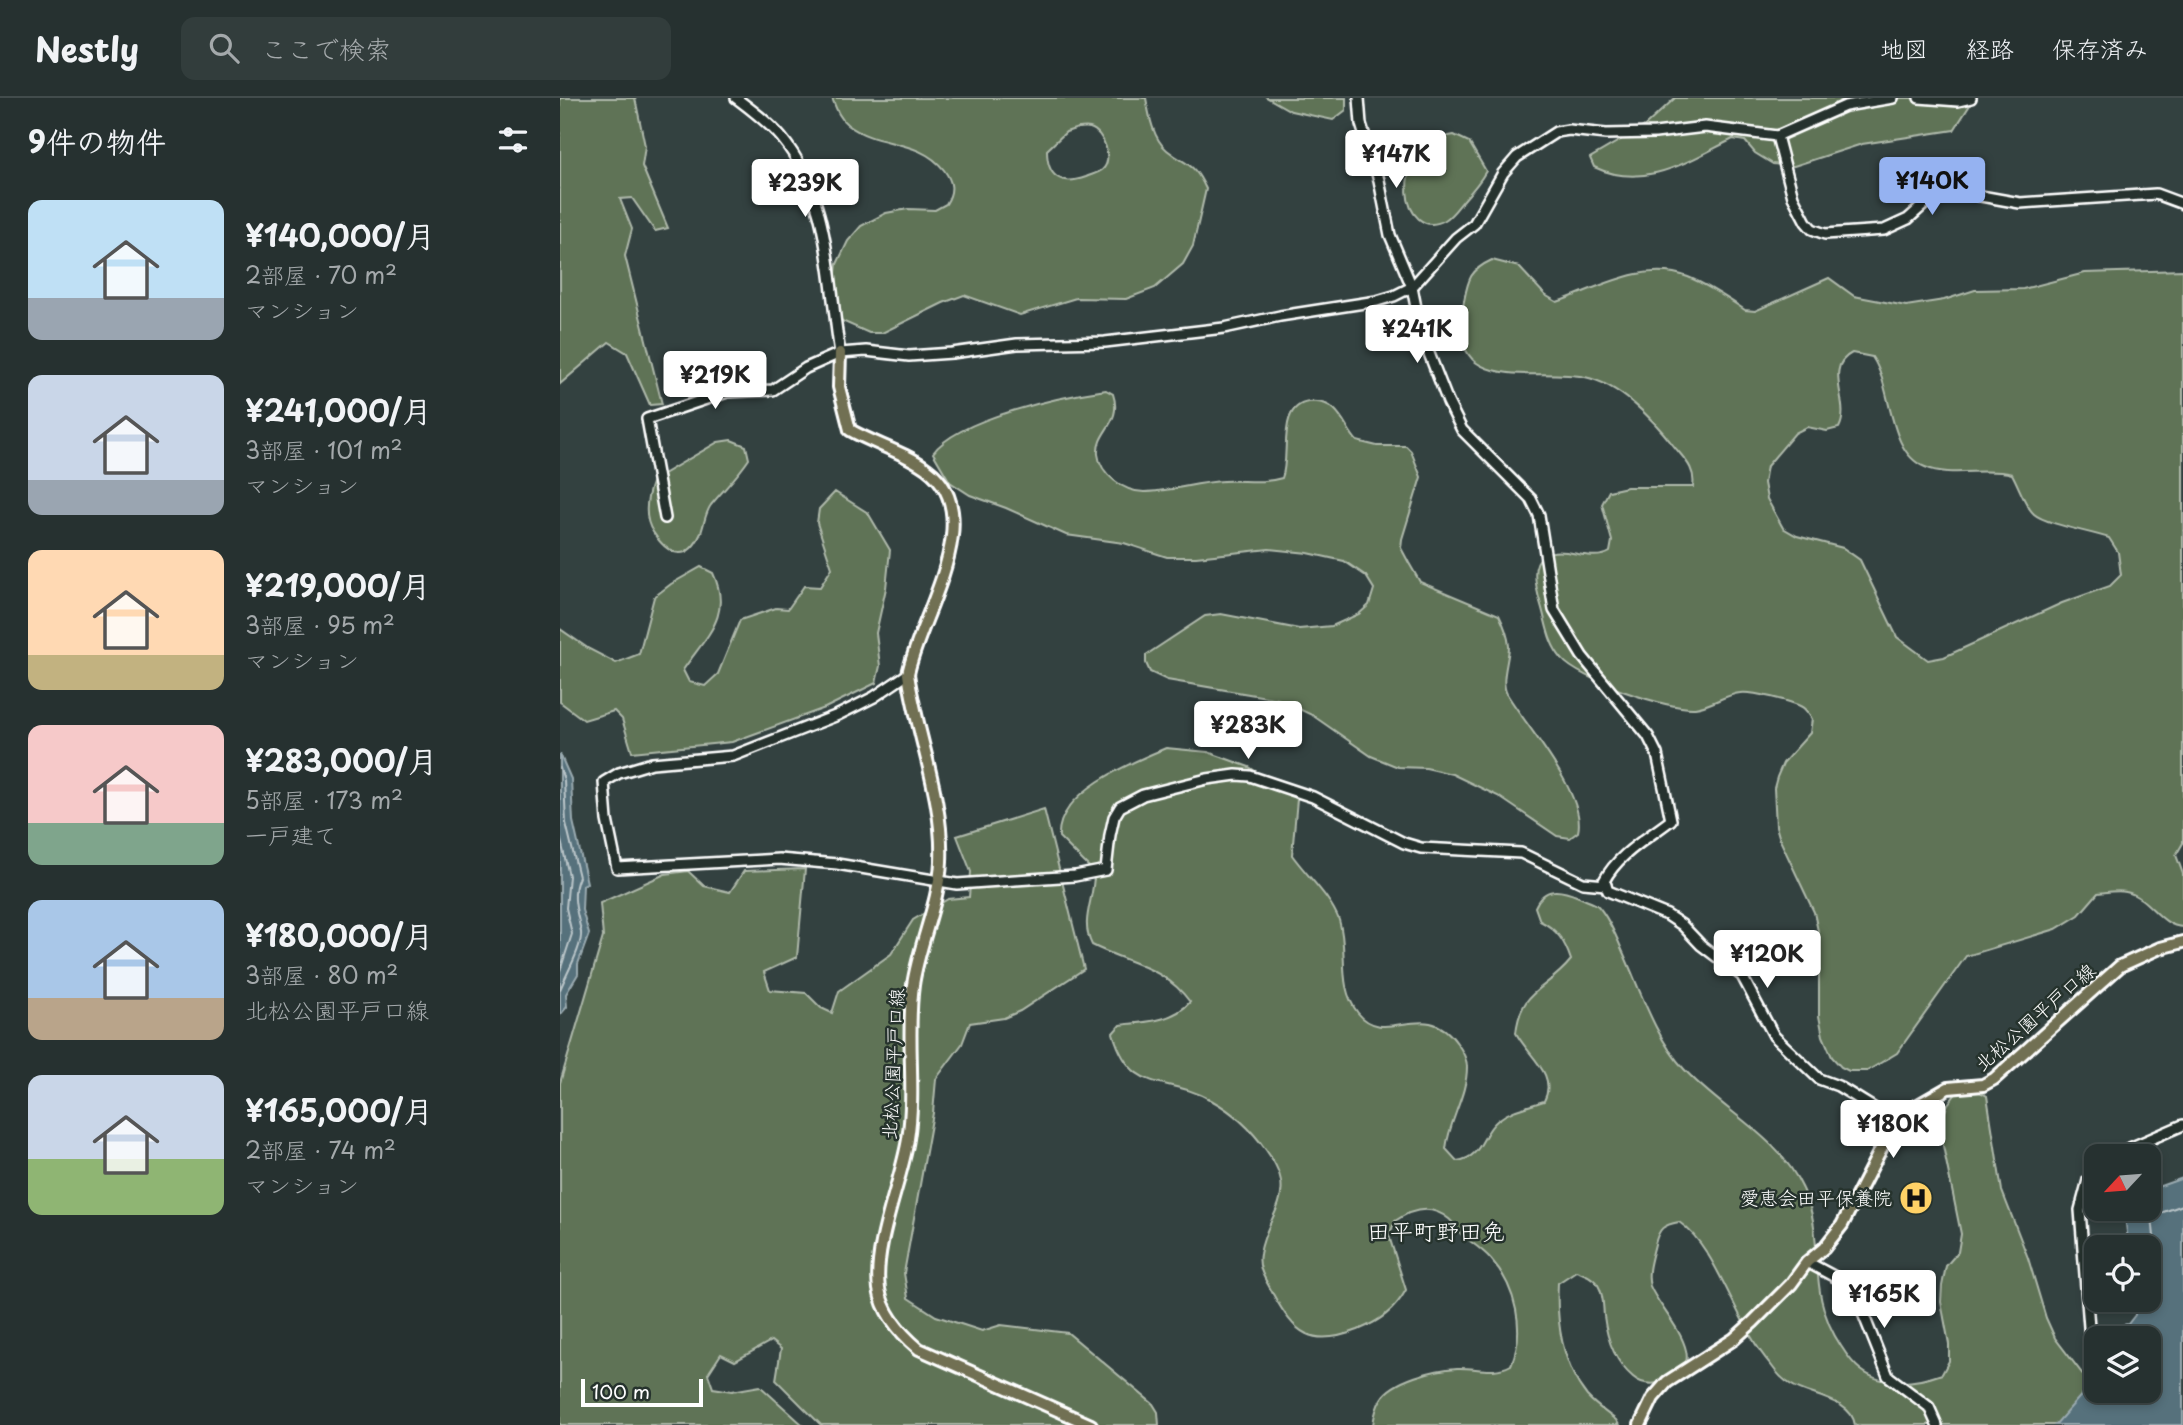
<!DOCTYPE html>
<html lang="ja">
<meta charset="utf-8">
<style>
:root{--surface:#263130;--page:#323d3c;--text:#f1f3f6;--muted:#a4a9ab;--line:#424c4c;--accent:#95b2f1}
body{margin:0;font-family:"Playpen Sans","Klee One",sans-serif;background:var(--page);color:var(--text);height:100vh;display:flex;flex-direction:column;font-size:26px;white-space:nowrap}
*{box-sizing:border-box;margin:0}
p{font-size:23px;color:var(--muted)}
.icon{flex:none;width:38px;height:38px;fill:none;stroke:currentColor;stroke-width:2;stroke-linecap:round;stroke-linejoin:round}
.map{position:relative;flex:1;overflow:hidden}
.panel{display:flex;flex-direction:column;background:var(--surface);width:560px}
.panel>*{flex:none}
.needle{width:46px;rotate:244deg}
.buttons{position:absolute;left:1524px;top:1046px;display:grid;gap:14px}
.buttons a{display:grid;place-items:center;width:77px;height:77px;border-radius:14px;background:var(--surface);box-shadow:0 4px 10px #0003,0 0 0 2px var(--line);font-size:35px}
.scale{position:absolute;left:21px;bottom:18px;width:122px;box-sizing:border-box;padding-left:7px;border:4px solid #fff;border-top:0;font-size:19px;line-height:24px;white-space:nowrap;color:#fff;-webkit-text-stroke:5px #26332d;paint-order:stroke}
.price{position:absolute;translate:-50% -60px;padding:0 16px;border-radius:7px;background:#fff;color:#222;font-size:23px;line-height:46px;filter:drop-shadow(0 2px 4px #0008)}
.price::after{content:'';position:absolute;left:50%;top:42px;width:21px;height:16px;margin-left:-10px;background:inherit;clip-path:polygon(0 0,100% 0,50% 100%)}
.price.current{background:var(--accent);color:#111}
ul{padding:0;list-style:none}
li{display:flex;align-items:center;gap:21px;height:175px;padding:0 28px}
li span{display:grid;place-items:center;flex:none;width:196px;height:140px;border-radius:14px;color:#555}
li>.icon{margin-inline-start:auto}
span .icon{width:84px;height:84px;fill:#fffc;stroke-width:1}
li b{font-size:30px}
h2{display:flex;justify-content:space-between;align-items:center;height:84px;padding:0 28px;font-size:30px}
header{display:flex;align-items:center;gap:42px;box-sizing:border-box;height:98px;padding:0 35px;background:var(--surface);border-bottom:2px solid var(--line)}
header strong{font-size:33px}
nav{display:flex;gap:38px;margin-inline-start:auto;font-size:24px}
.search{width:490px;height:63px;background:var(--page);display:flex;align-items:center;gap:18px;box-sizing:border-box;padding:0 24px;border-radius:14px;color:var(--muted);font-size:26px}
main{display:flex;flex:1;min-height:0}
.map>svg:first-child{display:block}
</style>
<header>
<strong>Nestly</strong>
<div class="search"><svg class="icon" aria-label="search" viewBox="0 0 24 24"><circle cx="10" cy="10" r="6"/><path d="M15 15l6 6"/></svg>ここで検索</div>
<nav><a>地図</a><a>経路</a><a>保存済み</a></nav>
</header>
<main>
<section class="panel">
<h2>9件の物件<svg class="icon" aria-label="filters" viewBox="0 0 24 24"><path d="M4 7h16M4 17h16"/><circle cx="9" cy="7" r="2"/><circle cx="15" cy="17" r="2"/></svg></h2>
<ul>
<li><span style="background:linear-gradient(#bfe0f5 70%,#9aa5b1 0)"><svg class="icon" aria-label="home" viewBox="0 0 24 24"><path d="M3 11l9-7 9 7M6 9v11h12V9"/></svg></span><div><b>¥140,000/月</b><p>2部屋 · 70 m²</p><p>マンション</p></div></li>
<li><span style="background:linear-gradient(#c9d6e8 75%,#9aa5b1 0)"><svg class="icon" aria-label="home" viewBox="0 0 24 24"><path d="M3 11l9-7 9 7M6 9v11h12V9"/></svg></span><div><b>¥241,000/月</b><p>3部屋 · 101 m²</p><p>マンション</p></div></li>
<li><span style="background:linear-gradient(#ffd9b3 75%,#c2b280 0)"><svg class="icon" aria-label="home" viewBox="0 0 24 24"><path d="M3 11l9-7 9 7M6 9v11h12V9"/></svg></span><div><b>¥219,000/月</b><p>3部屋 · 95 m²</p><p>マンション</p></div></li>
<li><span style="background:linear-gradient(#f6c9c9 70%,#7fa58c 0)"><svg class="icon" aria-label="home" viewBox="0 0 24 24"><path d="M3 11l9-7 9 7M6 9v11h12V9"/></svg></span><div><b>¥283,000/月</b><p>5部屋 · 173 m²</p><p>一戸建て</p></div></li>
<li><span style="background:linear-gradient(#a9c7e8 70%,#b9a48a 0)"><svg class="icon" aria-label="home" viewBox="0 0 24 24"><path d="M3 11l9-7 9 7M6 9v11h12V9"/></svg></span><div><b>¥180,000/月</b><p>3部屋 · 80 m²</p><p>北松公園平戸口線</p></div></li>
<li><span style="background:linear-gradient(#c9d6e8 60%,#8fb573 0)"><svg class="icon" aria-label="home" viewBox="0 0 24 24"><path d="M3 11l9-7 9 7M6 9v11h12V9"/></svg></span><div><b>¥165,000/月</b><p>2部屋 · 74 m²</p><p>マンション</p></div></li>
</ul>
</section>
<div class="map">
<svg width="1623" height="1327" viewBox="0 0 1623 1327">
<rect width="100%" height="100%" fill="#334140"/>
<filter id="ink" filterUnits="userSpaceOnUse"><feTurbulence type="fractalNoise" baseFrequency=".0143" numOctaves="2"/><feDisplacementMap in="SourceGraphic" scale="14" xChannelSelector="R" yChannelSelector="G"/><feConvolveMatrix kernelMatrix="1 2 1 2 8 2 1 2 1" color-interpolation-filters="sRGB"/></filter>
<g filter="url(#ink)">
<g fill="#5f7357" stroke="#afb9ab" stroke-width="2" fill-rule="evenodd">
<path d="M 0,0 L 75,0 L 85,48 L 82,68 L 108,130 L 95,133 L 72,100 L 60,101 L 72,131 L 65,158 L 102,306 L 90,307 L 67,255 L 49,244 L 0,286 Z"/>
<path d="M 272,0 L 586,0 C 589,17 593,41 607,52 C 628,69 633,63 646,91 L 633,148 L 623,166 L 595,190 L 566,201 L 516,200 L 460,217 L 404,197 L 383,205 L 322,235 L 309,235 L 282,223 L 272,206 L 277,166 L 288,143 L 301,128 L 326,115 L 348,111 L 375,112 L 386,106 C 394,93 393,84 384,72 C 359,40 318,50 288,27 C 279,20 276,10 272,0 ZM 518,30 C 522,30 526,29 530,30 C 544,34 554,62 542,72 C 538,75 530,77 526,79 C 501,88 487,79 487,52 L 506,34 Z"/>
<path d="M 708,0 L 786,0 L 786,12 L 773,22 L 731,13 Z"/>
<path d="M 1115,0 L 1406,0 L 1410,7 L 1394,32 L 1302,46 L 1234,68 L 1213,66 L 1195,55 L 1185,43 L 1173,41 C 1128,63 1085,93 1034,69 L 1030,60 L 1086,27 Z"/>
<path d="M 894,37 L 909,44 L 926,73 C 920,84 912,93 903,103 C 898,109 892,118 885,122 C 843,146 823,50 894,37 Z"/>
<path d="M 932,162 L 959,169 L 985,197 L 997,204 C 1038,190 1084,162 1128,179 C 1148,187 1167,200 1185,212 L 1195,213 L 1269,180 L 1294,198 L 1346,208 L 1384,202 L 1415,192 L 1463,191 L 1525,175 L 1623,172 L 1623,745 L 1616,757 L 1623,776 L 1623,829 C 1599,828 1590,799 1566,794 C 1558,792 1547,794 1538,795 L 1519,817 L 1496,831 L 1406,858 L 1337,955 L 1307,973 L 1289,973 L 1281,969 L 1272,959 L 1263,938 L 1259,918 L 1259,838 L 1254,814 L 1220,742 L 1216,728 L 1214,690 L 1217,679 L 1223,665 L 1250,635 L 1252,621 C 1249,617 1246,611 1242,609 C 1231,603 1191,593 1180,595 C 1164,597 1151,608 1135,610 C 1109,612 1018,581 1002,561 C 988,545 987,527 981,507 C 977,494 969,466 983,458 C 1002,445 1030,466 1050,454 L 1052,443 L 1042,406 L 1049,393 L 1067,389 L 1133,389 C 1136,370 1124,361 1113,347 C 1093,321 1059,286 1025,279 C 972,269 887,298 903,208 C 908,183 908,173 932,162 ZM 1292,255 L 1312,259 C 1333,289 1327,354 1365,369 C 1390,380 1425,369 1452,376 C 1459,388 1464,407 1474,416 C 1485,426 1532,434 1549,440 L 1558,454 L 1561,477 L 1550,488 L 1502,505 L 1384,559 L 1368,562 L 1337,539 L 1300,462 L 1283,450 L 1237,438 L 1223,430 L 1207,401 L 1204,385 L 1207,368 L 1235,335 L 1247,329 L 1267,333 L 1279,330 C 1292,306 1262,270 1292,255 Z"/>
<path d="M 546,292 L 553,296 C 563,325 536,333 538,356 C 540,376 564,394 584,394 C 610,394 637,384 664,383 C 684,382 702,386 722,380 C 731,357 716,308 749,304 C 759,303 767,305 774,311 C 784,320 788,333 797,343 L 817,348 L 846,348 L 851,353 L 861,379 L 842,441 L 841,450 L 849,465 L 860,484 L 939,517 C 944,527 948,536 949,548 C 949,562 940,583 947,596 C 966,628 1027,697 1018,734 L 1010,740 L 997,738 L 938,698 L 892,676 L 866,670 L 838,669 L 811,658 L 752,617 L 718,601 L 607,582 L 590,574 L 586,565 L 586,557 L 645,518 L 661,516 L 739,531 L 772,528 L 799,516 L 809,507 L 814,491 L 806,478 L 784,463 L 748,455 L 709,451 L 636,459 L 607,459 L 564,445 L 506,437 L 446,410 L 410,397 L 390,384 L 373,355 C 398,320 504,298 546,292 Z"/>
<path d="M 171,342 L 186,348 L 189,361 C 178,378 164,391 151,407 C 145,415 144,428 140,437 C 126,467 106,455 93,434 C 83,419 87,398 93,382 L 158,344 Z"/>
<path d="M 275,394 L 308,415 L 330,452 L 326,490 L 316,535 L 320,568 L 316,585 L 265,610 L 172,644 L 72,654 L 62,621 L 54,613 L 24,622 L 0,604 L 0,531 L 29,551 L 56,565 L 79,556 L 94,499 L 111,486 L 141,469 L 153,475 C 173,518 146,538 123,572 L 129,584 L 145,588 L 158,576 L 180,522 L 216,510 L 228,511 L 244,488 L 260,489 L 272,470 L 257,425 L 259,411 Z"/>
<path d="M 606,650 L 648,654 L 689,669 L 737,701 L 732,757 C 747,778 770,798 779,822 C 789,854 776,887 798,915 C 826,950 865,898 897,945 C 902,952 907,960 907,969 C 907,998 889,1022 886,1051 L 897,1063 C 923,1060 921,1035 938,1022 C 952,1011 967,1009 984,1003 C 998,976 968,958 956,935 C 961,890 985,894 1011,862 C 1005,844 997,831 980,823 L 975,809 C 984,788 1000,791 1019,799 C 1024,802 1033,804 1038,808 C 1049,820 1057,840 1063,854 C 1081,894 1095,939 1124,971 C 1161,1012 1219,1038 1243,1091 C 1268,1143 1243,1191 1281,1248 C 1286,1256 1293,1266 1301,1272 C 1324,1290 1357,1285 1382,1276 L 1389,1263 L 1389,1246 L 1381,1204 L 1382,1188 L 1386,1168 L 1398,1154 L 1401,1136 L 1379,1028 L 1388,1006 L 1398,993 L 1409,988 L 1427,998 L 1442,1093 L 1468,1160 L 1486,1220 L 1495,1240 L 1540,1299 L 1528,1327 L 1295,1327 C 1291,1300 1249,1299 1230,1286 C 1223,1282 1216,1274 1211,1267 C 1176,1228 1158,1150 1119,1124 C 1103,1127 1099,1130 1095,1146 C 1092,1159 1086,1175 1090,1188 C 1100,1214 1159,1267 1103,1284 C 1092,1287 1082,1287 1073,1279 C 1055,1264 1047,1242 1044,1218 C 1043,1208 1044,1197 1038,1187 C 1033,1179 1025,1176 1016,1173 L 998,1185 C 996,1223 1002,1267 1027,1298 C 1035,1307 1047,1315 1056,1322 L 1059,1327 L 813,1327 C 814,1319 817,1308 821,1301 C 832,1282 876,1271 897,1270 C 916,1269 933,1277 951,1267 C 966,1233 956,1189 931,1161 C 923,1152 912,1145 902,1137 C 897,1132 894,1125 889,1121 C 871,1106 852,1111 835,1123 L 829,1138 L 846,1192 C 835,1212 820,1223 798,1232 C 751,1250 735,1236 713,1196 C 707,1183 697,1172 700,1156 C 707,1113 741,1099 706,1052 C 692,1032 673,1014 651,1002 C 605,976 572,999 553,935 L 560,927 C 584,924 613,924 630,904 C 604,868 569,866 532,847 C 519,822 535,801 534,774 L 499,739 C 496,695 572,664 606,650 Z"/>
<path d="M 484,711 L 524,871 L 460,913 L 444,920 L 410,925 L 402,946 L 376,981 L 373,1015 L 344,1175 L 348,1200 L 376,1218 L 422,1233 L 441,1227 L 508,1235 L 593,1306 L 598,1314 L 599,1327 L 261,1327 L 216,1282 L 221,1251 L 211,1243 L 175,1263 L 161,1256 L 148,1276 L 153,1290 L 172,1293 L 200,1288 L 243,1327 L 0,1327 L 0,985 L 43,839 L 40,805 L 105,776 L 128,773 L 144,788 L 170,794 L 184,773 L 245,771 L 237,859 L 204,874 L 210,892 L 246,895 L 261,910 L 272,915 L 279,893 L 331,856 L 353,822 L 388,801 L 409,799 L 411,774 L 397,738 Z"/>
</g>
<g fill="#56717b" stroke="#9aaab0" stroke-width="2">
<path d="M 0,656 L 11,681 L 13,723 L 27,785 L 23,787 L 22,812 L 29,836 L 18,866 L 18,876 L 6,896 L 7,909 L 0,917 Z"/>
<path d="M 1623,1080 L 1623,1327 L 1495,1327 L 1532,1285 L 1536,1267 L 1536,1293 L 1589,1293 L 1589,1241 L 1561,1241 L 1561,1227 L 1568,1226 L 1575,1217 L 1575,1202 L 1589,1202 L 1589,1150 L 1569,1150 L 1564,1111 L 1589,1111 L 1589,1092 Z"/>
</g>
<g fill="none" stroke-linecap="round" stroke-linejoin="round">
<g stroke="#bbc6ca" stroke-width="2">
<path d="M 0,670 L 4,682 L 6,725 L 19,779 C 10,798 18,816 21,834 C 23,848 5,878 0,892"/>
<path d="M 0,738 L 9,778 L 6,810 L 12,836 L 0,873"/>
<path d="M 1589,1165 L 1595,1149 L 1592,1118 L 1623,1107"/>
</g>
<defs>
<g id="minor">
<path d="M 176,0 C 192,12 208,24 221,39 C 271,99 268,182 280,255"/>
<path d="M 799,0 L 801,26 L 819,82 L 830,137 L 852,189 L 861,235 L 888,304 L 902,332 L 971,401 L 979,417 L 994,512 L 1022,558 L 1088,638 L 1097,656 L 1111,722 C 1088,740 1058,756 1044,783 L 1048,793 L 1107,817 L 1122,827 L 1141,847 L 1182,878 L 1214,938 L 1259,981 L 1278,988 L 1338,1025"/>
<path d="M 1359,0 L 1398,3 L 1411,0"/>
<path d="M 1217,38 L 1233,99 L 1246,124 L 1252,131 L 1265,136 L 1324,132 L 1348,121 L 1368,103 L 1386,95 L 1404,95 L 1460,105 L 1596,96 L 1623,106"/>
<path d="M 105,420 L 87,321 L 167,294 L 213,292 L 246,270 L 280,255 L 306,253 L 349,258 L 392,255 L 457,246 L 545,244 L 664,230 L 720,218 L 817,203 L 834,198 L 852,189 L 896,140 L 914,126 L 943,75 L 957,59 L 996,34 L 1009,32 L 1046,36 L 1095,35 L 1145,29 L 1217,38 L 1285,8 L 1333,0"/>
<path d="M 348,576 L 314,599 L 278,617 L 173,658 L 92,665 L 59,675 L 44,684 L 47,722 L 57,770 L 219,761 L 277,766 L 397,786 L 515,778 L 546,772 L 550,737 L 554,719 L 560,709 L 583,697 L 647,681 L 676,677 L 690,678 L 753,699 L 844,745 L 861,750 L 961,755 L 1023,785 L 1046,787"/>
<path d="M 1549,1059 L 1623,1027"/>
<path d="M 1247,1164 L 1292,1188 L 1328,1278 L 1369,1309 L 1377,1327"/>
<path d="M 1530,1242 L 1520,1112 L 1528,1082 L 1536,1071"/>
</g>
<g id="major">
<path d="M 280,255 L 279,289 L 290,332 C 314,346 345,354 367,371 C 430,417 359,519 348,576 C 357,638 384,701 381,764 C 379,805 359,846 353,887 C 346,938 356,990 348,1041 C 341,1085 313,1148 319,1191 C 323,1216 340,1235 359,1251 L 531,1327"/>
<path d="M 1080,1327 L 1093,1300 L 1107,1284 L 1174,1241 L 1193,1224 L 1231,1186 L 1247,1164 L 1264,1150 L 1282,1127 L 1324,1045 L 1353,1010 L 1388,990 L 1423,987 L 1434,981 L 1560,868 L 1600,850 L 1623,844"/>
</g>
</defs>
<use href="#minor" stroke="#fff" stroke-width="14"/>
<use href="#major" stroke="#fff" stroke-width="16"/>
<use href="#minor" stroke="#26332d" stroke-width="9"/>
<use href="#major" stroke="#716f52" stroke-width="10"/>
</g>
</g>
<defs>
<symbol id="hospital-disc" viewBox="-11 -11 22 22"><circle r="9.5" fill="#ffd166" stroke="#26332d"/><path d="M-5-5h3v3.5h4V-5h3V5h-3V1.5h-4V5h-3Z" fill="#111"/></symbol>
</defs>
<g fill-rule="evenodd">
<use href="#hospital-disc" x="1337" y="1081" width="38" height="38"/>
</g>
<g text-anchor="middle" stroke-width="5" stroke-linejoin="round" paint-order="stroke">
<g font-size="19" fill="#fff" stroke="#26332d">
<text transform="translate(1475 919) rotate(-41)" y="7">北松公園平戸口線</text>
<text transform="translate(333 966) rotate(-87)" y="7">北松公園平戸口線</text>
</g>
<g font-size="19" fill="#fff" stroke="#26332d" text-anchor="end">
<text x="1332" y="1107">愛恵会田平保養院</text>
</g>
<g font-size="23" fill="#fff" stroke="#26332d">
<text x="876" y="1142">田平町野田免</text>
</g>
</g>
</svg>
<div class="buttons">
<a><svg class="needle" viewBox="-14 -14 28 28"><path d="M0-13l5 13h-10z" fill="#e53935"/><path d="M0 13l5-13h-10z" fill="#a4a9ab"/></svg></a>
<a><svg class="icon" aria-label="locate" viewBox="0 0 24 24"><circle cx="12" cy="12" r="6"/><path d="M12 2v4M12 18v4M2 12h4M18 12h4"/></svg></a>
<a><svg class="icon" aria-label="layers" viewBox="0 0 24 24"><path d="M12 4l9 5-9 5-9-5zM3 14l9 5 9-5"/></svg></a>
</div>
<div class="scale">100 m</div>
<b class="price" style="left:836px;top:92px">¥147K</b>
<b class="price current" style="left:1372px;top:119px">¥140K</b>
<b class="price" style="left:245px;top:121px">¥239K</b>
<b class="price" style="left:857px;top:267px">¥241K</b>
<b class="price" style="left:155px;top:313px">¥219K</b>
<b class="price" style="left:688px;top:663px">¥283K</b>
<b class="price" style="left:1207px;top:892px">¥120K</b>
<b class="price" style="left:1333px;top:1062px">¥180K</b>
<b class="price" style="left:1324px;top:1232px">¥165K</b>
</div>
</main>
